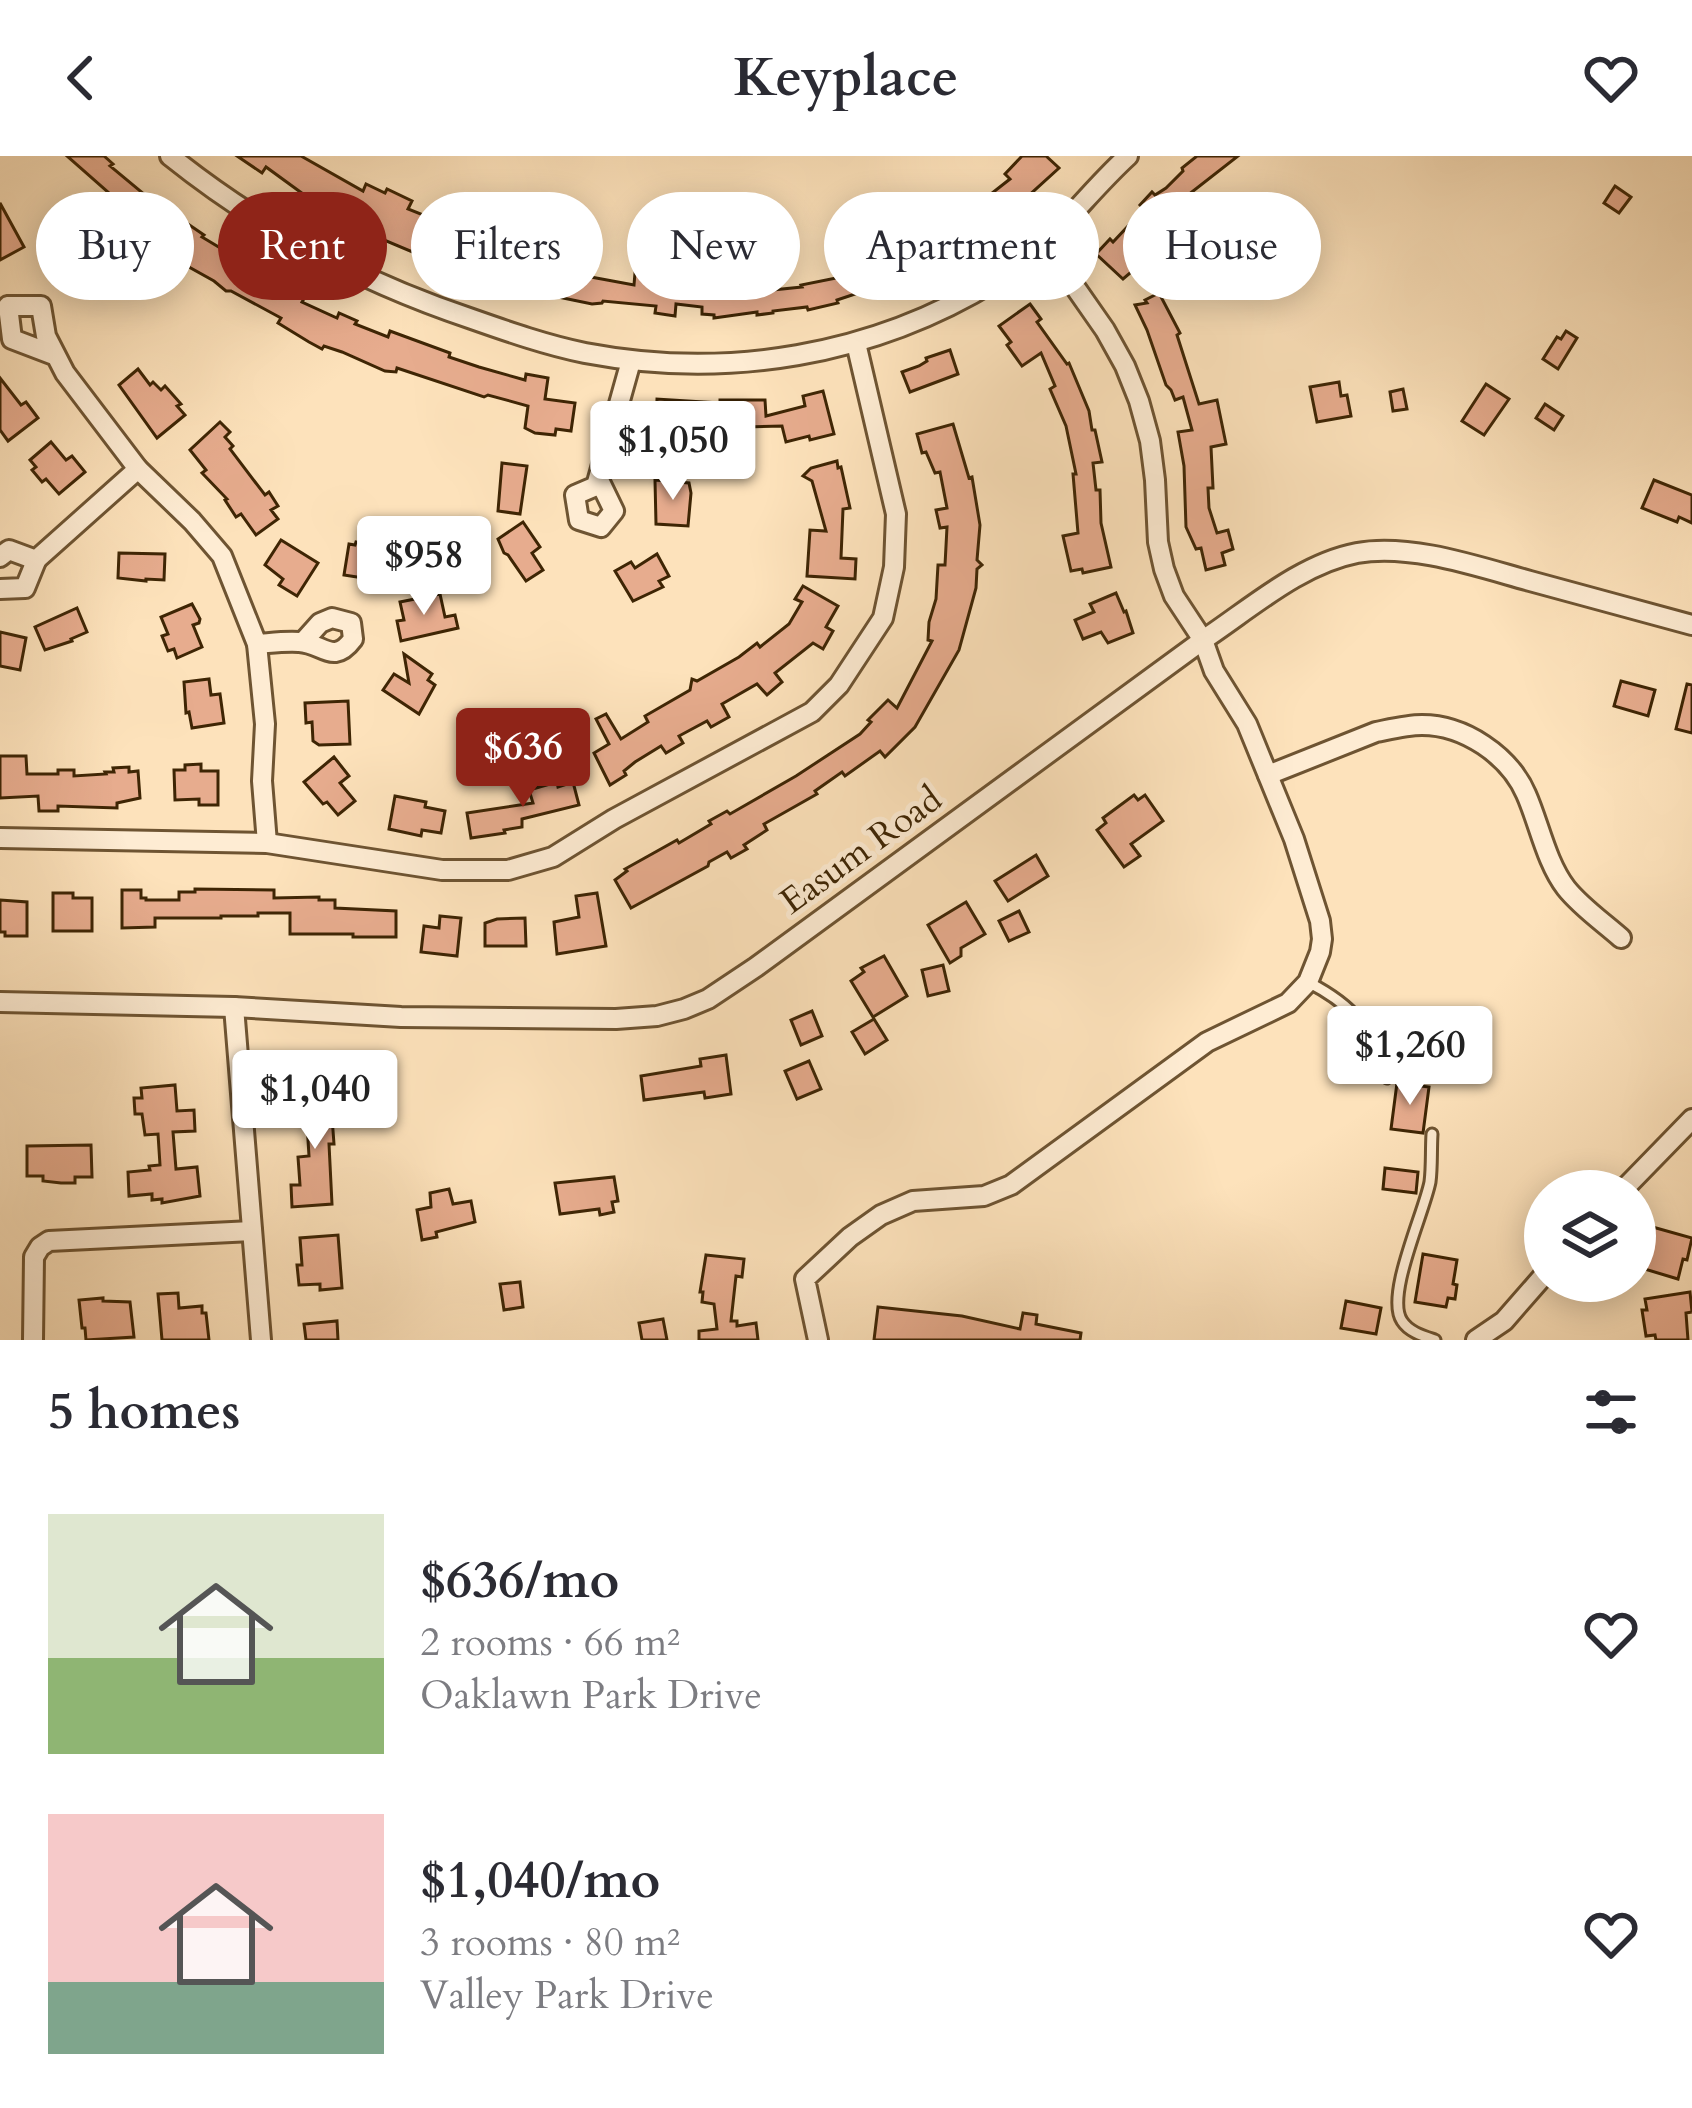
<!DOCTYPE html>
<meta charset="utf-8">
<style>
:root{--surface:#fff;--page:#f7f7f7;--text:#2b2b33;--muted:#7c7c81;--accent:#8f2418}
body{margin:0;font-family:Cardo,serif;background:var(--page);color:var(--text);height:100vh;display:flex;flex-direction:column;font-size:45px;white-space:nowrap}
*{box-sizing:border-box;margin:0}
p{font-size:39px;color:var(--muted)}
.icon{flex:none;width:66px;height:66px;fill:none;stroke:currentColor;stroke-width:2;stroke-linecap:round;stroke-linejoin:round}
.map{position:relative;height:1184px;overflow:hidden}
.details{display:flex;flex-direction:column;background:var(--surface);flex:1}
.details>*{flex:none}
.banner{position:absolute;left:36px;top:36px;width:1620px;height:108px;display:flex;gap:24px}
.tools{position:absolute;left:1524px;top:1014px;display:grid;gap:24px}
.tools a{display:grid;place-items:center;width:132px;height:132px;border-radius:50%;background:var(--surface);box-shadow:0 6px 30px #0003;font-size:60px}
.price{position:absolute;translate:-50% -102px;padding:0 27px;border-radius:12px;background:#fff;color:#222;font-size:39px;line-height:78px;filter:drop-shadow(0 3px 6px #0008)}
.price::after{content:'';position:absolute;left:50%;top:72px;width:36px;height:27px;margin-left:-18px;background:inherit;clip-path:polygon(0 0,100% 0,50% 100%)}
.price.on{background:var(--accent);color:#fff}
ul{padding:0;list-style:none}
li{display:flex;align-items:center;gap:36px;height:300px;padding:0 48px}
li span{display:grid;place-items:center;flex:none;width:336px;height:240px;border-radius:0px;color:#555}
li>.icon{margin-inline-start:auto}
span .icon{width:144px;height:144px;fill:#fffc;stroke-width:1}
li b{font-size:51px}
h2{display:flex;justify-content:space-between;align-items:center;height:144px;padding:0 48px;font-size:51px}
.tag{padding:0 42px;border-radius:54px;background:var(--surface);box-shadow:0 6px 30px #0003;font-size:42px;line-height:108px}
.tag.on{background:var(--accent);color:#fff}
header{display:flex;justify-content:space-between;align-items:center;height:156px;padding:0 48px;background:var(--surface);font-size:54px;font-weight:800}
.map>svg:first-child{display:block}
</style>
<header><svg class="icon" aria-label="back" viewBox="0 0 24 24"><path d="M15 5l-7 7 7 7"/></svg>Keyplace<svg class="icon" aria-label="heart" viewBox="0 0 24 24"><path d="M12 20l-8-8c-3-5 5-10 8-4 3-6 11-1 8 4z"/></svg></header>
<div class="map">
<svg width="1692" height="1184" viewBox="0 0 1692 1184">
<rect width="100%" height="100%" fill="#fde2bb"/>
<filter id="stains"><feTurbulence type="fractalNoise" baseFrequency=".00167" numOctaves="4"/><feColorMatrix values="0 0 0 0 .2 0 0 0 0 .09 0 0 0 0 .02 0 0 0 .5 -.17"/></filter>
<radialGradient id="worn" r=".72"><stop offset=".6" stop-color="#630" stop-opacity="0"/><stop offset="1" stop-color="#630" stop-opacity=".3"/></radialGradient>
<g fill="#e7ac8e" stroke="#3e2504" stroke-width="3">
<path d="M 67,0 L 104,0 L 113,8 L 110,10 L 156,48 L 153,51 L 184,73 L 188,68 L 204,79 L 202,81 L 237,102 L 240,97 L 258,108 L 270,121 L 305,141 L 302,146 L 337,162 L 339,157 L 357,165 L 355,168 L 388,181 L 390,175 L 450,197 L 449,201 L 479,211 L 525,224 L 526,218 L 548,222 L 545,243 L 575,247 L 571,275 L 556,273 L 555,279 L 535,277 L 525,272 L 528,250 L 488,239 L 484,241 L 397,212 L 396,216 L 385,215 L 342,196 L 324,190 L 322,193 L 309,186 L 278,167 L 281,162 L 231,135 L 226,135 L 214,125 L 153,91 L 157,86 L 148,80 L 151,77 L 105,42 L 108,36 Z"/>
<path d="M 237,0 L 301,0 L 363,35 L 366,28 L 385,37 L 387,33 L 412,45 L 408,53 L 436,64 L 433,72 L 441,75 L 439,79 L 469,90 L 473,79 L 500,87 L 532,101 L 534,95 L 548,98 L 547,102 L 567,107 L 564,116 L 634,129 L 635,117 L 688,124 L 689,119 L 697,120 L 697,117 L 715,117 L 713,74 L 738,72 L 740,98 L 729,99 L 725,135 L 771,129 L 772,134 L 802,131 L 801,129 L 861,117 L 882,109 L 879,102 L 914,89 L 907,73 L 958,50 L 970,40 L 977,49 L 1010,23 L 1005,18 L 1022,0 L 1046,0 L 1059,12 L 992,73 L 979,81 L 976,78 L 939,95 L 943,104 L 906,121 L 837,144 L 838,147 L 808,154 L 807,151 L 773,155 L 773,157 L 757,159 L 757,156 L 714,162 L 714,159 L 702,158 L 702,151 L 676,148 L 675,160 L 655,157 L 656,150 L 603,145 L 602,147 L 592,148 L 539,137 L 540,132 L 503,128 L 483,122 L 485,116 L 432,98 L 430,101 L 422,100 L 372,79 L 377,68 L 342,51 L 336,62 L 266,11 L 262,17 Z"/>
<path d="M 1197,0 L 1238,0 L 1188,39 L 1193,45 L 1188,54 L 1151,87 L 1154,90 L 1146,97 L 1149,101 L 1123,123 L 1096,98 L 1110,83 L 1113,86 L 1144,53 L 1140,49 L 1152,36 L 1155,39 L 1166,32 L 1183,15 L 1182,12 Z"/>
<path d="M 1615,30 L 1631,41 L 1619,57 L 1604,47 Z"/>
<path d="M 1274,46 L 1288,68 L 1271,79 L 1257,57 Z"/>
<path d="M 0,47 L 24,91 L 0,104 Z"/>
<path d="M 1159,137 L 1180,177 L 1177,179 L 1199,248 L 1217,244 L 1226,288 L 1211,291 L 1213,332 L 1208,332 L 1209,352 L 1217,377 L 1228,374 L 1233,393 L 1222,397 L 1225,409 L 1206,414 L 1201,392 L 1196,393 L 1186,371 L 1184,310 L 1178,276 L 1192,274 L 1183,241 L 1175,244 L 1171,234 L 1166,229 L 1147,174 L 1135,149 L 1147,147 L 1145,144 Z"/>
<path d="M 1030,148 L 1041,163 L 1037,166 L 1067,208 L 1069,207 L 1089,255 L 1092,274 L 1095,274 L 1102,306 L 1093,307 L 1096,334 L 1100,334 L 1101,367 L 1111,411 L 1083,417 L 1082,413 L 1071,415 L 1063,380 L 1078,377 L 1073,318 L 1076,318 L 1066,270 L 1050,233 L 1055,230 L 1041,197 L 1022,210 L 1007,189 L 1011,186 L 999,170 Z"/>
<path d="M 1566,175 L 1577,182 L 1558,213 L 1543,203 L 1557,181 L 1561,183 Z"/>
<path d="M 950,194 L 958,218 L 910,236 L 902,216 L 919,210 L 927,205 L 926,202 Z"/>
<path d="M 138,213 L 150,229 L 153,226 L 161,234 L 165,230 L 181,248 L 177,250 L 185,259 L 157,282 L 119,229 Z"/>
<path d="M 0,222 L 21,249 L 26,246 L 38,262 L 8,285 L 0,274 Z"/>
<path d="M 1339,226 L 1341,240 L 1347,239 L 1351,260 L 1317,266 L 1310,231 Z"/>
<path d="M 1486,228 L 1509,243 L 1484,279 L 1462,265 Z"/>
<path d="M 1403,233 L 1407,253 L 1393,255 L 1390,236 Z"/>
<path d="M 823,235 L 834,278 L 810,284 L 809,280 L 786,286 L 782,270 L 704,272 L 700,275 L 656,269 L 657,243 L 720,247 L 720,244 L 765,244 L 766,260 L 805,250 L 803,240 Z"/>
<path d="M 1545,248 L 1563,260 L 1554,274 L 1536,262 Z"/>
<path d="M 220,266 L 230,276 L 225,281 L 233,290 L 230,293 L 265,339 L 269,336 L 278,350 L 271,354 L 278,363 L 256,379 L 241,358 L 236,361 L 225,344 L 227,343 L 202,317 L 206,314 L 190,294 Z"/>
<path d="M 953,268 L 969,322 L 972,321 L 980,369 L 977,404 L 982,409 L 977,413 L 976,432 L 959,494 L 915,571 L 885,601 L 880,595 L 845,620 L 842,616 L 815,635 L 817,638 L 764,668 L 767,674 L 744,689 L 747,693 L 731,702 L 727,696 L 709,706 L 708,710 L 631,752 L 615,724 L 627,715 L 625,713 L 677,684 L 679,687 L 711,668 L 709,665 L 727,655 L 730,658 L 796,620 L 860,578 L 871,566 L 868,564 L 888,544 L 897,552 L 932,485 L 928,484 L 929,466 L 936,443 L 938,409 L 945,409 L 947,371 L 940,372 L 936,354 L 947,352 L 940,316 L 935,317 L 926,296 L 922,297 L 917,278 Z"/>
<path d="M 51,286 L 66,304 L 72,300 L 85,316 L 59,338 L 46,323 L 42,326 L 32,314 L 36,311 L 30,304 Z"/>
<path d="M 837,305 L 838,312 L 841,311 L 850,352 L 843,353 L 841,402 L 856,403 L 855,423 L 807,420 L 810,374 L 826,375 L 812,325 L 803,320 L 811,312 Z"/>
<path d="M 502,307 L 527,310 L 520,358 L 498,355 Z"/>
<path d="M 655,324 L 689,327 L 691,337 L 688,370 L 656,368 Z"/>
<path d="M 1654,324 L 1692,339 L 1692,367 L 1679,361 L 1677,366 L 1642,352 Z"/>
<path d="M 523,366 L 540,391 L 532,397 L 543,414 L 526,425 L 508,399 L 504,397 L 498,383 Z"/>
<path d="M 281,384 L 318,407 L 297,440 L 279,429 L 283,423 L 265,409 Z"/>
<path d="M 356,386 L 388,391 L 387,394 L 395,396 L 389,432 L 369,429 L 370,423 L 344,419 L 349,388 L 355,389 Z"/>
<path d="M 119,397 L 165,398 L 164,424 L 146,423 L 146,425 L 118,422 Z"/>
<path d="M 657,398 L 669,420 L 659,425 L 663,431 L 633,445 L 615,415 L 631,406 L 635,412 Z"/>
<path d="M 803,430 L 838,450 L 826,471 L 833,475 L 823,493 L 813,487 L 775,517 L 782,526 L 767,539 L 757,528 L 722,548 L 729,561 L 711,571 L 707,565 L 679,580 L 683,587 L 666,597 L 661,590 L 635,606 L 624,615 L 626,619 L 610,629 L 594,597 L 609,588 L 596,563 L 606,558 L 621,583 L 648,566 L 645,560 L 690,534 L 692,523 L 697,525 L 739,501 L 757,487 L 760,491 L 789,468 L 802,446 L 795,443 Z"/>
<path d="M 1116,437 L 1124,456 L 1126,455 L 1133,477 L 1108,487 L 1101,476 L 1083,483 L 1075,464 L 1094,456 L 1090,448 Z"/>
<path d="M 440,438 L 445,461 L 455,459 L 458,472 L 401,485 L 397,465 L 404,464 L 400,446 Z"/>
<path d="M 192,448 L 200,463 L 199,467 L 193,469 L 202,491 L 177,502 L 174,493 L 168,495 L 162,480 L 168,478 L 161,461 Z"/>
<path d="M 77,452 L 87,476 L 71,483 L 72,485 L 45,494 L 35,471 Z"/>
<path d="M 0,476 L 26,482 L 20,514 L 0,510 Z"/>
<path d="M 404,498 L 432,518 L 428,524 L 435,529 L 419,558 L 383,534 L 394,518 L 409,527 Z"/>
<path d="M 209,523 L 211,539 L 220,538 L 224,567 L 192,572 L 189,556 L 186,557 L 184,526 Z"/>
<path d="M 1621,525 L 1655,534 L 1648,560 L 1614,550 Z"/>
<path d="M 1687,528 L 1692,529 L 1692,577 L 1676,573 Z"/>
<path d="M 348,545 L 350,588 L 319,589 L 313,585 L 312,566 L 306,567 L 305,547 Z"/>
<path d="M 0,600 L 26,600 L 27,618 L 58,618 L 58,614 L 74,614 L 74,620 L 106,618 L 105,616 L 114,616 L 113,612 L 129,611 L 129,616 L 138,615 L 140,642 L 117,647 L 117,652 L 58,650 L 58,655 L 39,655 L 38,640 L 0,642 Z"/>
<path d="M 334,601 L 349,620 L 340,627 L 355,645 L 338,659 L 327,646 L 323,648 L 304,626 Z"/>
<path d="M 201,608 L 201,615 L 218,615 L 218,649 L 199,649 L 199,643 L 175,644 L 174,614 L 185,614 L 185,609 Z"/>
<path d="M 557,626 L 558,631 L 573,626 L 579,649 L 522,663 L 522,671 L 504,674 L 505,677 L 471,682 L 467,657 L 533,647 L 529,634 Z"/>
<path d="M 1134,639 L 1138,644 L 1145,639 L 1163,665 L 1131,688 L 1140,700 L 1124,711 L 1097,674 L 1106,667 L 1103,662 Z"/>
<path d="M 395,640 L 426,646 L 425,651 L 445,655 L 441,677 L 422,674 L 421,680 L 389,673 Z"/>
<path d="M 1036,699 L 1048,720 L 1008,745 L 995,725 Z"/>
<path d="M 195,733 L 274,734 L 274,742 L 319,741 L 319,744 L 335,744 L 335,752 L 396,755 L 396,781 L 353,781 L 353,778 L 290,778 L 290,757 L 258,757 L 258,760 L 221,760 L 221,762 L 155,762 L 155,771 L 122,772 L 122,734 L 141,734 L 141,742 L 146,742 L 146,744 L 179,744 L 179,736 L 195,736 Z"/>
<path d="M 53,737 L 73,737 L 73,742 L 92,742 L 92,775 L 53,775 Z"/>
<path d="M 597,737 L 606,790 L 557,798 L 554,766 L 579,761 L 576,740 Z"/>
<path d="M 0,744 L 27,746 L 27,780 L 5,780 L 5,776 L 0,776 Z"/>
<path d="M 966,746 L 985,778 L 961,792 L 961,800 L 950,807 L 928,769 Z"/>
<path d="M 1019,755 L 1029,776 L 1009,785 L 999,765 Z"/>
<path d="M 440,760 L 461,762 L 457,800 L 421,796 L 424,770 L 439,772 Z"/>
<path d="M 525,762 L 526,790 L 485,790 L 485,767 L 497,763 Z"/>
<path d="M 884,800 L 907,840 L 873,861 L 851,825 L 864,816 L 861,812 Z"/>
<path d="M 943,809 L 949,835 L 928,840 L 922,814 Z"/>
<path d="M 812,855 L 822,880 L 801,889 L 791,864 Z"/>
<path d="M 874,863 L 887,884 L 865,898 L 852,876 Z"/>
<path d="M 726,899 L 731,938 L 705,942 L 704,936 L 644,944 L 641,920 L 701,910 L 700,903 Z"/>
<path d="M 809,905 L 821,933 L 797,943 L 785,915 Z"/>
<path d="M 1397,927 L 1429,931 L 1423,977 L 1391,973 Z"/>
<path d="M 175,929 L 177,955 L 194,954 L 195,975 L 173,976 L 176,1013 L 197,1011 L 200,1040 L 162,1047 L 162,1043 L 152,1044 L 152,1038 L 129,1040 L 128,1016 L 150,1014 L 149,1010 L 160,1009 L 158,978 L 145,979 L 142,958 L 135,958 L 134,942 L 142,942 L 141,932 Z"/>
<path d="M 345,945 L 346,960 L 332,961 L 334,988 L 329,988 L 332,1048 L 292,1051 L 291,1029 L 300,1029 L 298,1001 L 309,1000 L 307,968 L 287,970 L 285,950 Z"/>
<path d="M 91,989 L 92,1021 L 75,1021 L 75,1027 L 61,1027 L 43,1025 L 43,1020 L 27,1020 L 27,990 Z"/>
<path d="M 1385,1012 L 1418,1016 L 1416,1037 L 1383,1033 Z"/>
<path d="M 614,1021 L 618,1045 L 612,1046 L 614,1056 L 600,1059 L 599,1053 L 560,1058 L 555,1027 Z"/>
<path d="M 449,1033 L 453,1048 L 471,1045 L 475,1066 L 436,1076 L 437,1081 L 422,1084 L 417,1054 L 431,1051 L 430,1037 Z"/>
<path d="M 1649,1070 L 1692,1082 L 1687,1104 L 1683,1103 L 1678,1123 L 1638,1111 Z"/>
<path d="M 338,1079 L 342,1132 L 320,1134 L 320,1128 L 299,1129 L 297,1109 L 302,1109 L 300,1082 Z"/>
<path d="M 1423,1098 L 1457,1104 L 1453,1128 L 1457,1129 L 1455,1143 L 1448,1142 L 1446,1151 L 1415,1146 Z"/>
<path d="M 706,1099 L 744,1103 L 742,1121 L 736,1120 L 731,1165 L 737,1165 L 737,1170 L 756,1167 L 758,1184 L 699,1184 L 699,1175 L 717,1173 L 714,1148 L 702,1146 L 703,1136 L 700,1136 Z"/>
<path d="M 520,1126 L 523,1151 L 504,1154 L 500,1128 Z"/>
<path d="M 1690,1136 L 1692,1156 L 1686,1157 L 1688,1184 L 1656,1184 L 1655,1179 L 1646,1180 L 1642,1154 L 1647,1154 L 1645,1143 Z"/>
<path d="M 178,1137 L 179,1152 L 202,1150 L 202,1157 L 206,1157 L 209,1184 L 162,1184 L 158,1138 Z"/>
<path d="M 103,1142 L 103,1145 L 130,1146 L 134,1181 L 86,1184 L 85,1172 L 82,1172 L 79,1144 Z"/>
<path d="M 1346,1145 L 1381,1152 L 1376,1178 L 1341,1172 Z"/>
<path d="M 878,1151 L 962,1160 L 1020,1173 L 1023,1157 L 1037,1159 L 1036,1168 L 1081,1177 L 1080,1184 L 874,1184 Z"/>
<path d="M 663,1163 L 667,1184 L 642,1184 L 639,1167 Z"/>
<path d="M 337,1165 L 338,1184 L 306,1184 L 304,1168 Z"/>
</g>
<g fill="none" stroke-linecap="round" stroke-linejoin="round">
<defs>
<g id="lane">
<path d="M 1308,826 C 1358,852 1367,870 1387,922"/>
<path d="M 1432,978 C 1431,994 1432,1011 1430,1026 C 1424,1057 1385,1140 1402,1165 C 1409,1176 1423,1180 1435,1184"/>
</g>
<g id="street">
<path d="M 170,0 C 261,73 361,126 472,163 C 509,176 546,189 585,197 C 727,224 873,200 996,124 C 1051,91 1082,42 1128,0"/>
<path d="M 54,199 L 12,183 L 8,150 L 41,150 L 46,180 L 65,217 L 138,313 L 192,365 L 222,400 L 257,488 L 265,568 L 262,625 L 267,687"/>
<path d="M 599,324 L 614,355 L 601,371 L 579,364 L 575,339 L 596,330 L 631,205"/>
<path d="M 0,401 L 9,394 L 36,404 L 138,313"/>
<path d="M 0,433 L 25,432 L 36,405"/>
<path d="M 257,488 C 271,487 285,485 299,486 C 323,487 333,510 353,483 L 351,467 L 332,462 L 320,467 L 303,486"/>
<path d="M 1268,619 L 1376,576 C 1391,573 1407,569 1422,569 C 1464,569 1509,599 1526,638 C 1539,667 1546,706 1566,732 C 1581,751 1603,766 1621,782"/>
<path d="M 0,682 L 267,687 L 442,714 L 508,714 L 553,701 L 614,663 L 812,556 L 839,529 L 883,462 L 894,411 L 896,358 L 856,187"/>
<path d="M 0,846 L 234,851 L 401,861 L 616,863 L 657,860 L 684,853 L 708,843 L 756,811 L 1203,484 C 1250,453 1300,408 1357,397 C 1410,387 1479,411 1530,425 C 1584,440 1638,454 1692,469"/>
<path d="M 234,851 L 261,1184"/>
<path d="M 1622,1035 L 1692,963"/>
<path d="M 33,1184 L 34,1101 L 40,1091 L 49,1085 L 252,1075"/>
<path d="M 818,1184 L 805,1123 L 850,1081 L 881,1059 L 913,1045 L 984,1040 L 1011,1029 L 1207,886 L 1288,847 L 1308,826 L 1320,796 L 1322,783 L 1320,765 L 1294,683 L 1247,568 L 1214,515 L 1203,484 L 1174,440 L 1164,413 L 1158,386 L 1155,324 L 1150,285 L 1139,245 L 1125,210 L 1105,174 L 1045,88"/>
<path d="M 1476,1184 L 1504,1165 L 1545,1118"/>
</g>
</defs>
<use href="#lane" stroke="#6e5432" stroke-width="15"/>
<use href="#street" stroke="#6e5432" stroke-width="24"/>
<use href="#lane" stroke="#feecd3" stroke-width="9"/>
<use href="#street" stroke="#feecd3" stroke-width="18"/>
</g>
<g text-anchor="middle" stroke-width="10" stroke-linejoin="round" paint-order="stroke">
<g font-size="36" fill="#3e2504" stroke="#feecd3">
<text transform="translate(860 693) rotate(-36)" y="13">Easum Road</text>
</g>
</g>
<rect width="100%" height="100%" filter="url(#stains)"/>
<rect width="100%" height="100%" fill="url(#worn)"/>
</svg>
<div class="tools">
<a><svg class="icon" aria-label="layers" viewBox="0 0 24 24"><path d="M12 4l9 5-9 5-9-5zM3 14l9 5 9-5"/></svg></a>
</div>
<b class="price" style="left:673px;top:347px">$1,050</b>
<b class="price" style="left:424px;top:462px">$958</b>
<b class="price on" style="left:523px;top:654px">$636</b>
<b class="price" style="left:1410px;top:952px">$1,260</b>
<b class="price" style="left:315px;top:996px">$1,040</b>
<div class="banner">
<a class="tag">Buy</a>
<a class="tag on">Rent</a>
<a class="tag">Filters</a>
<a class="tag">New</a>
<a class="tag">Apartment</a>
<a class="tag">House</a>
</div>
</div>
<section class="details">
<h2>5 homes<svg class="icon" aria-label="filters" viewBox="0 0 24 24"><path d="M4 7h16M4 17h16"/><circle cx="9" cy="7" r="2"/><circle cx="15" cy="17" r="2"/></svg></h2>
<ul>
<li><span style="background:linear-gradient(#dfe7d0 60%,#8fb573 0)"><svg class="icon" aria-label="home" viewBox="0 0 24 24"><path d="M3 11l9-7 9 7M6 9v11h12V9"/></svg></span><div><b>$636/mo</b><p>2 rooms · 66 m²</p><p>Oaklawn Park Drive</p></div><svg class="icon" aria-label="heart" viewBox="0 0 24 24"><path d="M12 20l-8-8c-3-5 5-10 8-4 3-6 11-1 8 4z"/></svg></li>
<li><span style="background:linear-gradient(#f6c9c9 70%,#7fa58c 0)"><svg class="icon" aria-label="home" viewBox="0 0 24 24"><path d="M3 11l9-7 9 7M6 9v11h12V9"/></svg></span><div><b>$1,040/mo</b><p>3 rooms · 80 m²</p><p>Valley Park Drive</p></div><svg class="icon" aria-label="heart" viewBox="0 0 24 24"><path d="M12 20l-8-8c-3-5 5-10 8-4 3-6 11-1 8 4z"/></svg></li>
</ul>
</section>
